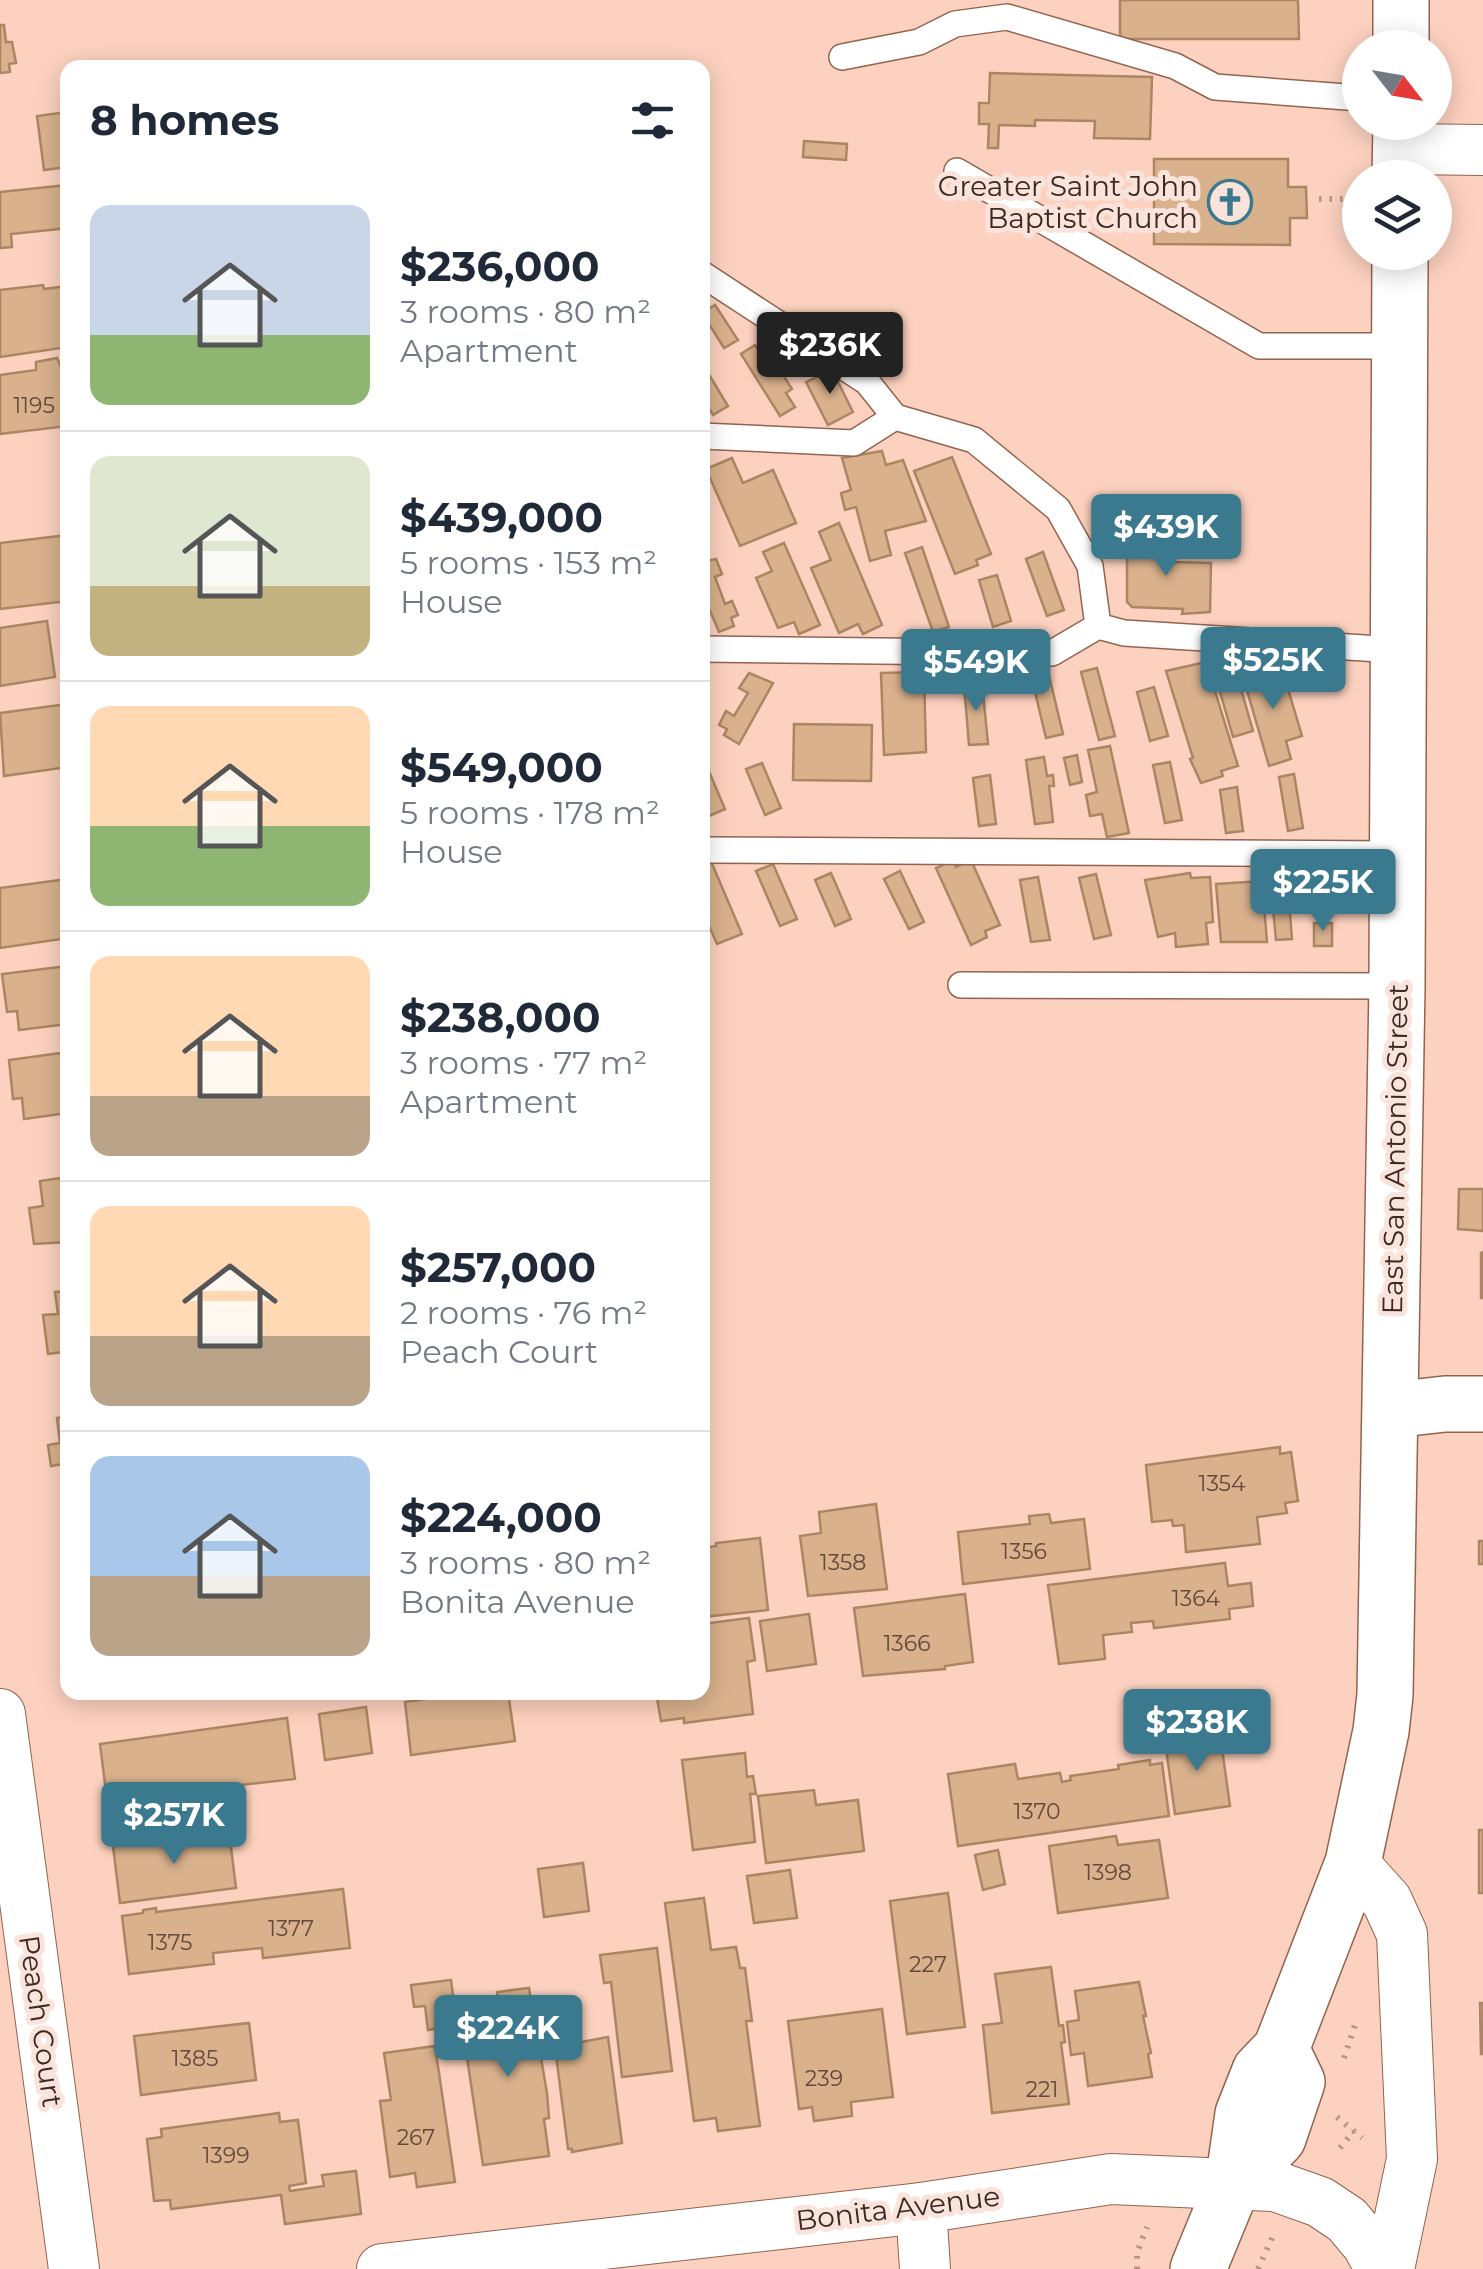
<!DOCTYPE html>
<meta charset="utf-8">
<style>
:root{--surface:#fff;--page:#f2f2f3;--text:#1f2937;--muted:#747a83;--line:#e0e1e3;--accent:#3b798f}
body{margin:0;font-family:Montserrat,sans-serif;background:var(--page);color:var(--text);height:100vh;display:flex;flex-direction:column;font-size:38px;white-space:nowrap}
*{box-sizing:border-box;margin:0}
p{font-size:32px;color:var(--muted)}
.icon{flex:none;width:55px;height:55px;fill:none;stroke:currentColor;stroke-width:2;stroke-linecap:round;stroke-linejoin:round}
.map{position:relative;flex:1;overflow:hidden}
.details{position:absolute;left:60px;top:60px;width:650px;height:1640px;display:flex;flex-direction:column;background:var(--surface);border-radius:20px;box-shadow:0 5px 25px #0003}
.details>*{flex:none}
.needle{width:65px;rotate:121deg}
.controls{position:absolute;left:1342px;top:30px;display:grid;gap:20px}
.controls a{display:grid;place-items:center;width:110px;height:110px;border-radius:50%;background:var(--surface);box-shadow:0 5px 25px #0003;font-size:50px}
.price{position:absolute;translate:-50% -85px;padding:0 22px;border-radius:10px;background:var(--accent);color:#fff;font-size:32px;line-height:65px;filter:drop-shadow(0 2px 5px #0008)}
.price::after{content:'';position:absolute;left:50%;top:60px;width:30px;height:22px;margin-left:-15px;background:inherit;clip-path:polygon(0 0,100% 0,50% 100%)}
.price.current{background:#222;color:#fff}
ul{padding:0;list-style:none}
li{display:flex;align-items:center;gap:30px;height:250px;padding:0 30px}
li+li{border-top:2px solid var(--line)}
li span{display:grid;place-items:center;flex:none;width:280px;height:200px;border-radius:20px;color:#555}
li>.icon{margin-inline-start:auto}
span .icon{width:120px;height:120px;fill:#fffc;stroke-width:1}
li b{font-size:42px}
h2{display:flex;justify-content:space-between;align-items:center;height:120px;padding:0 30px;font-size:42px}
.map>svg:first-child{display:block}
</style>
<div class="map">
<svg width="1483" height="2269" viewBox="0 0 1483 2269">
<rect width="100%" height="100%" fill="#fcd1bf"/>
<g fill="#d9b18d" stroke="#ac8662" stroke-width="2.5">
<path d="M 1120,0 L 1298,0 L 1299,39 L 1120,39 Z"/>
<path d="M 0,25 L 4,25 L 6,42 L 12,42 L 16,63 L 9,64 L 10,72 L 0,73 Z"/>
<path d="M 990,73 L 1152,77 L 1150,139 L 1094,138 L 1095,121 L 1035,120 L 1035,126 L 999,125 L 998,148 L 988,148 L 989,124 L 979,124 L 979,103 L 989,103 Z"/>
<path d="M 68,112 L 68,167 L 44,170 L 37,116 Z"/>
<path d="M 804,141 L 847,144 L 846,160 L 803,157 Z"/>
<path d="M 1154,159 L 1288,159 L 1288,187 L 1306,187 L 1307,218 L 1290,218 L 1290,245 L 1154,244 Z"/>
<path d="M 68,185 L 68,228 L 11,234 L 12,247 L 0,248 L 0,192 Z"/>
<path d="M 43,285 L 44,289 L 68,286 L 68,347 L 0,357 L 0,290 Z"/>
<path d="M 715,305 L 738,340 L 724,348 L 702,313 Z"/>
<path d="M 755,345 L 770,368 L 776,364 L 792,389 L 786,393 L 795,407 L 780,416 L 741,354 Z"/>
<path d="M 57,358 L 61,367 L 65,366 L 68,426 L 0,434 L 0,375 L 36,370 L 36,362 Z"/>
<path d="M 702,363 L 728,406 L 713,415 L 702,397 Z"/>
<path d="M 832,370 L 853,412 L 828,425 L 806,382 Z"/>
<path d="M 882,451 L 886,465 L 903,460 L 926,521 L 885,531 L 891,555 L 870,561 L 856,507 L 845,510 L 841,493 L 851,490 L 842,458 Z"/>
<path d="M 952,457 L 991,554 L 976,560 L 978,565 L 955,574 L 914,471 Z"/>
<path d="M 732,458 L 743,483 L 773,470 L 796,523 L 740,546 L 706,469 Z"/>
<path d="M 839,523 L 882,625 L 863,634 L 858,624 L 839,633 L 811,568 L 831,560 L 819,532 Z"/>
<path d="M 68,535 L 68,601 L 0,609 L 0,543 Z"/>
<path d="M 1127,540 L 1172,541 L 1172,562 L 1211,563 L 1210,612 L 1182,614 L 1183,609 L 1132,607 L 1127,602 Z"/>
<path d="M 784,543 L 820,625 L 799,634 L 794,622 L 778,628 L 756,578 L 772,571 L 763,552 Z"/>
<path d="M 922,547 L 949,627 L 933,632 L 905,553 Z"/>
<path d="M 1043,552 L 1064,610 L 1047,616 L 1026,559 Z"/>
<path d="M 716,559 L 722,574 L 715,577 L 725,604 L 732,601 L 738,615 L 731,618 L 734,626 L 719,632 L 702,592 L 702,562 Z"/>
<path d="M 997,575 L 1011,621 L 993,627 L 979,580 Z"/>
<path d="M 47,621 L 55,677 L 0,686 L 0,628 Z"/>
<path d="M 1206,662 L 1238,766 L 1221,771 L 1223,776 L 1201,783 L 1190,759 L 1193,758 L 1166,671 Z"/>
<path d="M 1047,667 L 1063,734 L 1046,738 L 1030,671 Z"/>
<path d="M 1263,667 L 1265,674 L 1282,669 L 1302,736 L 1286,741 L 1291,759 L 1269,766 L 1242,673 Z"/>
<path d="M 1097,668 L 1115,736 L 1099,740 L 1081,672 Z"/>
<path d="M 924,672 L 926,752 L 884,755 L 881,673 Z"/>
<path d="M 749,673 L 773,683 L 739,744 L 724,735 L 727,729 L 719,725 L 726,711 L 734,716 L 748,693 L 739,688 Z"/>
<path d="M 1237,675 L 1253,731 L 1233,737 L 1217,681 Z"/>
<path d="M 982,682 L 988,744 L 969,745 L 964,684 Z"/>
<path d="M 1154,687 L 1168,736 L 1150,741 L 1137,692 Z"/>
<path d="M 68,704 L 68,767 L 4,776 L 0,713 Z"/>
<path d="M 794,724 L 872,725 L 871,781 L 793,780 Z"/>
<path d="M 1110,746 L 1129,833 L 1107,837 L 1102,814 L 1090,816 L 1086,795 L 1097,792 L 1088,750 Z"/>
<path d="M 1077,755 L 1082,782 L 1070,785 L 1064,758 Z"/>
<path d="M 1044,757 L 1047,776 L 1053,775 L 1054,786 L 1049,786 L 1053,822 L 1035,824 L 1026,760 Z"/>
<path d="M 705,762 L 725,809 L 709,816 L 702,801 Z"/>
<path d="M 1170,762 L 1182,820 L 1165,823 L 1153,765 Z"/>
<path d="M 762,763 L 781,808 L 765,815 L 746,769 Z"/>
<path d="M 1294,774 L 1303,828 L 1288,831 L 1279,777 Z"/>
<path d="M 990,775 L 996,824 L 979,826 L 973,778 Z"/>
<path d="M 1237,787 L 1243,831 L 1226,833 L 1220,790 Z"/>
<path d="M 710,859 L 742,934 L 717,944 L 702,910 L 702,862 Z"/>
<path d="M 953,860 L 956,867 L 971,860 L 1000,925 L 985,931 L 987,937 L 971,945 L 936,868 Z"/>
<path d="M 773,864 L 797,919 L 780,926 L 756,871 Z"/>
<path d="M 900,871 L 924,922 L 909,929 L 884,879 Z"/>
<path d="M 831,873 L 851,919 L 835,926 L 815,880 Z"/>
<path d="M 1190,873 L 1191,878 L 1210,877 L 1213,922 L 1206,923 L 1208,944 L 1176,947 L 1175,933 L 1158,937 L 1145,880 Z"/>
<path d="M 1096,874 L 1111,935 L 1094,939 L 1079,878 Z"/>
<path d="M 1038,877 L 1050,940 L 1031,942 L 1020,880 Z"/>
<path d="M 1287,877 L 1292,939 L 1276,940 L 1270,878 Z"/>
<path d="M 68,879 L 68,938 L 0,948 L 0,888 Z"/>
<path d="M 1262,881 L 1267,942 L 1221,942 L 1216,884 Z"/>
<rect x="1314" y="923" width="18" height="23"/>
<path d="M 68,966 L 68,1024 L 19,1030 L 17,1011 L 7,1012 L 2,974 Z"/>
<path d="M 68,1052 L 68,1113 L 24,1119 L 22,1098 L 13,1099 L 9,1060 Z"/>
<path d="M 68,1177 L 68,1242 L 34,1244 L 29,1208 L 43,1206 L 40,1181 Z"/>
<path d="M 1459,1189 L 1483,1189 L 1483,1231 L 1458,1229 Z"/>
<path d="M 1483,1252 L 1483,1298 L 1481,1298 L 1481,1253 Z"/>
<path d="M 68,1291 L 68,1357 L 63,1357 L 63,1352 L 48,1354 L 43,1315 L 58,1314 L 55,1292 Z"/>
<path d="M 68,1417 L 68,1494 L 67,1494 L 63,1464 L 51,1466 L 48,1445 L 60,1443 L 57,1418 Z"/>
<path d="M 1280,1447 L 1280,1454 L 1291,1452 L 1298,1501 L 1285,1503 L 1287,1513 L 1257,1517 L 1260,1544 L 1186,1552 L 1184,1525 L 1173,1526 L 1172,1520 L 1152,1522 L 1146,1465 Z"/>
<path d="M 876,1504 L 887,1589 L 808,1596 L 800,1536 L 821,1533 L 819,1512 Z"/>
<path d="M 1049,1514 L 1051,1523 L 1084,1519 L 1090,1569 L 963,1584 L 958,1532 L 1030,1524 L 1029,1516 Z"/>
<path d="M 760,1538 L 768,1610 L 702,1617 L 702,1548 L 716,1546 L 716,1543 Z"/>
<rect x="1479" y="1541" width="4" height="23"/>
<path d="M 1225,1563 L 1228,1586 L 1251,1583 L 1253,1606 L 1229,1609 L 1230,1619 L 1154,1628 L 1153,1621 L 1131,1623 L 1132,1632 L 1103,1635 L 1105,1659 L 1059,1664 L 1048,1585 Z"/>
<path d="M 965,1594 L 973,1662 L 945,1666 L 945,1669 L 863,1676 L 854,1608 Z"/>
<path d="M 809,1614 L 816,1664 L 767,1671 L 760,1621 Z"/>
<path d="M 749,1618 L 755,1660 L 747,1662 L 753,1714 L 684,1723 L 684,1718 L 661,1721 L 657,1698 L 680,1695 L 680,1692 L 702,1692 L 702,1624 Z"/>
<path d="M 370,1692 L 413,1692 L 370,1698 Z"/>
<path d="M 474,1692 L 508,1692 L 515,1741 L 411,1755 L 405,1702 Z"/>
<path d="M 366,1707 L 372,1753 L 325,1760 L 319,1714 Z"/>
<path d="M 287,1718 L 295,1779 L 107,1800 L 100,1744 Z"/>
<path d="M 1220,1734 L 1230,1806 L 1175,1814 L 1165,1741 Z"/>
<path d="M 745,1753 L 747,1777 L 753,1776 L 756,1794 L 750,1794 L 755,1842 L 693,1850 L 682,1760 Z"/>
<path d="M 1150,1760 L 1150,1765 L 1162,1763 L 1169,1816 L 958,1846 L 948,1774 L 1015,1764 L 1018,1779 L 1060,1773 L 1062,1782 L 1071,1780 L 1070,1776 L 1119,1769 L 1118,1765 Z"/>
<path d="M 814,1790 L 816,1805 L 858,1800 L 864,1851 L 766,1863 L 758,1796 Z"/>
<rect x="1479" y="1830" width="4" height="63"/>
<path d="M 229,1831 L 236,1888 L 120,1903 L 113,1846 Z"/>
<path d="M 1116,1836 L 1118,1845 L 1159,1840 L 1168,1898 L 1058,1913 L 1049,1846 Z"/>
<path d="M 998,1850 L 1005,1884 L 983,1890 L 975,1855 Z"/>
<path d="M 583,1863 L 589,1911 L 544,1917 L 538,1869 Z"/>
<path d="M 790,1870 L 797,1918 L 754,1923 L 747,1876 Z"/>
<path d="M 343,1889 L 350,1948 L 263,1958 L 262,1948 L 213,1953 L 214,1964 L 129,1974 L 122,1916 L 143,1913 L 143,1910 L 156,1908 L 156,1912 Z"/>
<path d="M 948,1893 L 965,2027 L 907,2034 L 890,1901 Z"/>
<path d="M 704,1898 L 711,1950 L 736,1947 L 740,1968 L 745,1968 L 752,2021 L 746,2021 L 760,2126 L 718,2131 L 716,2118 L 694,2121 L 665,1903 Z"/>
<path d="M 657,1948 L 672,2071 L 622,2077 L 611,1982 L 604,1983 L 600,1955 Z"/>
<path d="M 1051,1967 L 1059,2026 L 1063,2025 L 1065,2042 L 1061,2043 L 1069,2104 L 992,2113 L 983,2025 L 1002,2023 L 995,1974 Z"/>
<path d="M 451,1980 L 457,2026 L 428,2030 L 425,2006 L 414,2007 L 411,1985 Z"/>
<path d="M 1139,1982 L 1146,2016 L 1143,2016 L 1151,2053 L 1148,2054 L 1152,2077 L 1088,2086 L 1084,2053 L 1071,2055 L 1067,2022 L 1079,2020 L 1075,1991 Z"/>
<path d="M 529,1988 L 547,2093 L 549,2118 L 544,2119 L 549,2156 L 483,2165 L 461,2017 L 499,2012 L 497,1992 Z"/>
<path d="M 1480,2003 L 1483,2003 L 1483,2054 L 1481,2054 Z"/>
<path d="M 882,2009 L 893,2097 L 851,2102 L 852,2116 L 814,2121 L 812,2107 L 799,2109 L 788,2021 Z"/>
<path d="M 249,2023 L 256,2080 L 141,2095 L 134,2036 Z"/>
<path d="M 608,2037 L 622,2143 L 572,2152 L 572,2149 L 568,2149 L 555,2047 Z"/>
<path d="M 435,2046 L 455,2182 L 417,2187 L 415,2173 L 390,2177 L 380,2101 L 391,2100 L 384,2053 Z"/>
<path d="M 279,2113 L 280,2122 L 298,2120 L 306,2183 L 289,2186 L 290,2191 L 324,2186 L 322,2175 L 356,2171 L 361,2214 L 285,2224 L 281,2195 L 171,2209 L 170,2200 L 154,2201 L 147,2139 L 162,2137 L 161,2129 Z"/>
</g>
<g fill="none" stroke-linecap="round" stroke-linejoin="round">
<defs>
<g id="service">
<path d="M 842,57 L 919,42 L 955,24 L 1007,17 L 1175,66 L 1215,87 L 1360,98"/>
<path d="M 957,171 L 1259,346 L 1399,346"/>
<path d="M 702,274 L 867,382 L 895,417 L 974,440 L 1058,509 L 1090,566 L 1098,626 L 1124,633 L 1396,650"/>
<path d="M 702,436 L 854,443 L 895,417"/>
<path d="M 702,649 L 1052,653 L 1098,626"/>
<path d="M 702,850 L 1398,854"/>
<path d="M 961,985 L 1397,986"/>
</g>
<g id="minor">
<path d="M 1400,149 L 1483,150"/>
<path d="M 0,1714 L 74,2269"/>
<path d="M 1353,1863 L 1387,1901 L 1402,1934 L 1412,2159 L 1389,2269"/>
<path d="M 921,2208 L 925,2269"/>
<path d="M 382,2269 L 921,2208 L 1111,2179 L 1275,2186 L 1320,2202 L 1347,2220 L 1367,2244 L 1381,2269"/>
</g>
<g id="tertiary">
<path d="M 1401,48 L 1401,0"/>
<path d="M 1400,178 L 1401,122"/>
<path d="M 1391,1410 L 1445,1404 L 1483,1404"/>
<path d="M 1233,2184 L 1278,2138 L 1297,2082 L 1281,2049"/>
<path d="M 1198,2269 L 1233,2184 L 1243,2114 L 1260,2071 L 1281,2049 L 1353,1863 L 1381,1731 L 1385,1695 L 1397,986 L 1400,252"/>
</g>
</defs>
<use href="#service" stroke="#926450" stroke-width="28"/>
<use href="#minor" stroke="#926450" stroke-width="52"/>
<use href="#tertiary" stroke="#926450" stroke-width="58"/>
<g stroke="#b69485" stroke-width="6" stroke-dasharray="2.5 8" stroke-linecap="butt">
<path d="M 1319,199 L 1349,199"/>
<path d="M 1344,2058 L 1356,2022"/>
<path d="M 1337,2117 L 1362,2138"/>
<path d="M 1340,2148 L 1354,2131"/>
<path d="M 1137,2269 L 1137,2253 L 1147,2227"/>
<path d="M 1258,2269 L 1273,2236"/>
</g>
<use href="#service" stroke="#fff" stroke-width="25"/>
<use href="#minor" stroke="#fff" stroke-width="50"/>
<use href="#tertiary" stroke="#fff" stroke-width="55"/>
</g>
<defs>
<symbol id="church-ring" viewBox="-11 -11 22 22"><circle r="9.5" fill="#f9e3da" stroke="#3b798f" stroke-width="1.5"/><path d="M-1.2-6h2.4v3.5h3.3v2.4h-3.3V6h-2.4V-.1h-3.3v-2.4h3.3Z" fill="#3b798f"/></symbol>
</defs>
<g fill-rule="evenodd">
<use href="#church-ring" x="1205" y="177" width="50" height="50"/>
</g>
<g text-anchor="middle" stroke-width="10" stroke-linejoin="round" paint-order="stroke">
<g font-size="22" fill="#634a3b">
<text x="34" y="413">1195</text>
<text x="1222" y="1491">1354</text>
<text x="1024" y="1559">1356</text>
<text x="843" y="1570">1358</text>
<text x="1196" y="1606">1364</text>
<text x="907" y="1651">1366</text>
<text x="1037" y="1819">1370</text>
<text x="1108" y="1880">1398</text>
<text x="291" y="1936">1377</text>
<text x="170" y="1950">1375</text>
<text x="928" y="1972">227</text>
<text x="195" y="2066">1385</text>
<text x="824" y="2086">239</text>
<text x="1042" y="2097">221</text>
<text x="416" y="2145">267</text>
<text x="226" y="2163">1399</text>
</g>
<g font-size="28" fill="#3c2820" stroke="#f9e3da" text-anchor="end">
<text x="1198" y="196">Greater Saint John<tspan x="1198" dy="32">Baptist Church</tspan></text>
</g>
<g font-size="28" fill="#3c2820" stroke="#f9e3da">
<text transform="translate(1395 1149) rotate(-89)" y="10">East San Antonio Street</text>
<text transform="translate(41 2021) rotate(82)" y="10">Peach Court</text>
<text transform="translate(898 2208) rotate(-7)" y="10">Bonita Avenue</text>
</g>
</g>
</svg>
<div class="controls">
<a><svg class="needle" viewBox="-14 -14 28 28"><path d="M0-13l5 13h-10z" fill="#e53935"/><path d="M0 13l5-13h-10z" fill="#747a83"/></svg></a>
<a><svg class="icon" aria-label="layers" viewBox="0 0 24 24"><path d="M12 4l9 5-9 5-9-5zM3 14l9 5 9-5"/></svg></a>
</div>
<b class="price current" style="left:830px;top:397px">$236K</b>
<b class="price" style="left:1166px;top:579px">$439K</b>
<b class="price" style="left:1273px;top:712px">$525K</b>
<b class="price" style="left:976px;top:714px">$549K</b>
<b class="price" style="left:1323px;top:934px">$225K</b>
<b class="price" style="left:1197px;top:1774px">$238K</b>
<b class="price" style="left:174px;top:1867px">$257K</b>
<b class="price" style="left:508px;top:2080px">$224K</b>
<section class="details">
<h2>8 homes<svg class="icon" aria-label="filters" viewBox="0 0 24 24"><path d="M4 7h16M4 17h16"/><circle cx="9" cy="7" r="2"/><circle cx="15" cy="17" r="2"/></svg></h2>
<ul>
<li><span style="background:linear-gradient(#c9d6e8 65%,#8fb573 0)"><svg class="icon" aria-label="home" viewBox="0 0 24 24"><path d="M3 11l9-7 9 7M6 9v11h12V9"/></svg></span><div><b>$236,000</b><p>3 rooms · 80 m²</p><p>Apartment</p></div></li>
<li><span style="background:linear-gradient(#dfe7d0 65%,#c2b280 0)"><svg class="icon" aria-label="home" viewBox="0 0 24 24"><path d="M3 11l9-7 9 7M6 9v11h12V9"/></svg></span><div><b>$439,000</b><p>5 rooms · 153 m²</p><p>House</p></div></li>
<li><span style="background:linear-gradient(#ffd9b3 60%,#8fb573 0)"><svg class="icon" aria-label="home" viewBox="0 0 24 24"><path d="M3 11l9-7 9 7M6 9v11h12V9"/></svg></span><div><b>$549,000</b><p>5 rooms · 178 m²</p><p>House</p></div></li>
<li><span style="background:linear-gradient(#ffd9b3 70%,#b9a48a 0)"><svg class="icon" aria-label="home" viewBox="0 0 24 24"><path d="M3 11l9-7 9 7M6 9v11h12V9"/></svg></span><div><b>$238,000</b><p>3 rooms · 77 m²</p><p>Apartment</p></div></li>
<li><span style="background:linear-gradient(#ffd9b3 65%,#b9a48a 0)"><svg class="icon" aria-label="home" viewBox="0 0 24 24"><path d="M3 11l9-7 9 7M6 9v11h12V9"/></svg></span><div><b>$257,000</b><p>2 rooms · 76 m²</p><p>Peach Court</p></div></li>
<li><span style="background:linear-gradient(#a9c7e8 60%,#b9a48a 0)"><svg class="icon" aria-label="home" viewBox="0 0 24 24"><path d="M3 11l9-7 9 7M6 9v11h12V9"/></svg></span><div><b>$224,000</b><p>3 rooms · 80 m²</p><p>Bonita Avenue</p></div></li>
</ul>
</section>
</div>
